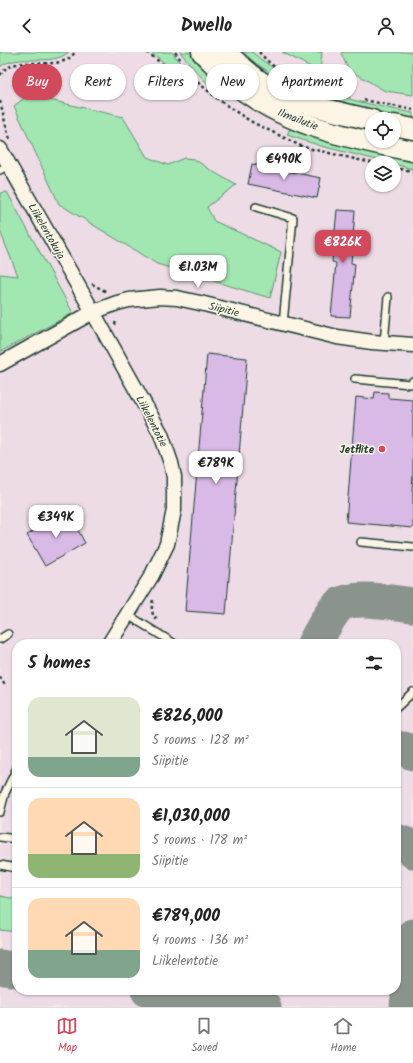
<!DOCTYPE html>
<meta charset="utf-8">
<style>
:root{--surface:#fff;--page:#f2f2f2;--text:#222;--muted:#767676;--line:#e0e0e0;--accent:#d1495b}
body{margin:0;font-family:Kalam,sans-serif;background:var(--page);color:var(--text);height:100vh;display:flex;flex-direction:column;font-size:15px;white-space:nowrap}
*{box-sizing:border-box;margin:0}
p{font-size:13px;color:var(--muted)}
.icon{flex:none;width:22px;height:22px;fill:none;stroke:currentColor;stroke-width:2;stroke-linecap:round;stroke-linejoin:round}
.map{position:relative;flex:1;overflow:hidden}
.panel{position:absolute;left:12px;top:587px;width:389px;height:356px;display:flex;flex-direction:column;background:var(--surface);border-radius:16px;box-shadow:0 1px 3px #0004}
.panel>*{flex:none}
.hud{position:absolute;left:12px;top:12px;width:389px;height:36px;display:flex;gap:8px}
.buttons{position:absolute;left:365px;top:60px;display:grid;gap:8px}
.buttons a{display:grid;place-items:center;width:36px;height:36px;border-radius:50%;background:var(--surface);box-shadow:0 1px 3px #0004;font-size:20px}
.price{position:absolute;translate:-50% -34px;padding:0 9px;border-radius:8px;background:#fff;color:#222;font-size:13px;line-height:26px;filter:drop-shadow(0 1px 2px #0008)}
.price::after{content:'';position:absolute;left:50%;top:24px;width:12px;height:9px;margin-left:-6px;background:inherit;clip-path:polygon(0 0,100% 0,50% 100%)}
.price.current{background:var(--accent);color:#fff}
ul{padding:0;list-style:none}
li{display:flex;align-items:center;gap:12px;height:100px;padding:0 16px}
li+li{border-top:1px solid var(--line)}
li span{display:grid;place-items:center;flex:none;width:112px;height:80px;border-radius:12px;color:#555}
li>.icon{margin-inline-start:auto}
span .icon{width:48px;height:48px;fill:#fffc;stroke-width:1}
li b{font-size:17px}
h2{display:flex;justify-content:space-between;align-items:center;height:48px;padding:0 16px;font-size:17px}
.tag{padding:0 14px;border-radius:18px;background:var(--surface);box-shadow:0 1px 3px #0004;font-size:14px;line-height:36px}
.tag.current{background:var(--accent);color:#fff}
header{display:flex;justify-content:space-between;align-items:center;height:52px;padding:0 16px;background:var(--surface);font-size:18px;font-weight:700}
.dock{display:flex;justify-content:space-around;align-items:center;height:56px;border-top:1px solid var(--line);background:var(--surface);font-size:11px;color:var(--muted)}
.dock a{display:grid;justify-items:center;gap:2px}
.dock .current{color:var(--accent)}
.map>svg:first-child{display:block}
</style>
<header><svg class="icon" aria-label="back" viewBox="0 0 24 24"><path d="M15 5l-7 7 7 7"/></svg>Dwello<svg class="icon" aria-label="person" viewBox="0 0 24 24"><circle cx="12" cy="8" r="4"/><path d="M4 21q1-7 8-7t8 7"/></svg></header>
<div class="map">
<svg width="413" height="955" viewBox="0 0 413 955">
<rect width="100%" height="100%" fill="#f5e9e5"/>
<filter id="ink" filterUnits="userSpaceOnUse"><feTurbulence type="fractalNoise" baseFrequency=".025" numOctaves="2"/><feDisplacementMap in="SourceGraphic" scale="8" xChannelSelector="R" yChannelSelector="G"/><feConvolveMatrix kernelMatrix="1 2 1 2 8 2 1 2 1" color-interpolation-filters="sRGB"/></filter>
<g filter="url(#ink)">
<path fill="#eddbe5" fill-rule="evenodd" d="M 0,0 L 413,0 L 413,955 L 0,955 ZM 372,67 L 394,67 L 394,89 L 372,89 ZM 372,111 L 394,111 L 394,133 L 372,133 ZM 17,592 L 396,592 L 396,938 L 17,938 Z"/>
<g fill="#a2e6b2" stroke="#609273">
<path d="M 0,0 L 69,0 C 50,16 18,0 0,15 Z"/>
<path d="M 151,0 L 172,0 L 189,23 C 174,20 163,10 151,0 Z"/>
<path d="M 180,0 L 192,0 L 229,39 L 225,47 C 207,33 194,17 180,0 Z"/>
<path d="M 243,0 L 252,0 C 297,39 357,50 413,61 L 413,68 L 326,48 L 282,28 L 255,11 Z"/>
<path d="M 282,0 L 322,0 L 320,20 Z"/>
<path d="M 342,0 L 413,0 L 413,43 L 385,39 L 348,17 L 341,1 Z"/>
<path d="M 28,43 L 123,65 L 147,105 L 168,113 L 184,106 L 194,107 L 212,119 L 236,133 L 207,155 L 214,169 L 281,200 L 270,246 L 157,212 L 59,152 L 14,54 Z"/>
<path d="M 291,74 L 413,108 L 413,117 L 394,112 L 394,111 L 389,111 L 321,94 L 287,83 Z"/>
<path d="M 7,140 L 73,261 L 0,300 L 0,222 L 18,224 L 0,179 L 0,141 Z"/>
<path d="M 0,844 L 17,847 L 17,880 L 0,878 Z"/>
</g>
<g fill="none" stroke-linecap="round" stroke-linejoin="round">
<g stroke="#8a938c" stroke-width="35">
<path d="M 314,592 C 321,580 328,565 337,555 C 351,542 395,551 413,553"/>
<path d="M 396,696 L 404,697 L 413,701"/>
<path d="M 396,789 L 407,793 L 413,799"/>
<path d="M 0,915 L 17,918"/>
<path d="M 148,938 L 264,955"/>
<path d="M 407,955 L 413,884"/>
</g>
</g>
<g fill="#d9b9e6" stroke="#1f3d34">
<path d="M 252,112 L 321,126 L 317,146 L 248,132 Z"/>
<path d="M 337,158 L 355,159 L 351,211 L 355,212 L 350,265 L 331,264 L 336,211 L 332,210 Z"/>
<path d="M 207,302 L 247,306 L 226,562 L 185,559 Z"/>
<path d="M 375,340 L 388,341 L 388,346 L 413,348 L 413,424 L 412,439 L 413,439 L 413,476 L 346,470 L 356,345 L 374,347 Z"/>
<path d="M 68,460 L 85,491 L 45,514 L 27,483 Z"/>
</g>
<g fill="none" stroke-linecap="round" stroke-linejoin="round">
<defs>
<g id="service">
<path d="M 0,118 L 9,113"/>
<path d="M 256,155 L 293,166 L 283,272"/>
<path d="M 384,291 L 388,245"/>
<path d="M 355,327 L 410,332 L 413,329"/>
<path d="M 361,490 L 413,495"/>
<path d="M 128,563 L 175,592"/>
<path d="M 0,587 L 8,582"/>
<path d="M 396,656 L 413,640"/>
<path d="M 0,760 L 5,741 L 17,716"/>
<path d="M 0,785 L 17,787"/>
<path d="M 0,813 L 17,816"/>
</g>
<g id="minor">
<path d="M 0,97 L 93,260 L 161,382 L 171,411 L 174,425 L 174,458 L 167,492 L 152,523 L 109,592"/>
<path d="M 0,312 L 93,260 L 117,251 L 129,248 L 160,245 L 177,246 L 200,251 L 337,285 L 372,290 L 413,293"/>
</g>
<g id="secondary">
<path d="M 202,0 C 216,14 230,30 247,41 C 294,75 357,88 413,99"/>
<path d="M 225,0 C 238,11 251,24 266,33 C 294,52 339,60 372,68"/>
<path d="M 394,73 L 413,77"/>
</g>
</defs>
<use href="#service" stroke="#1f3d34" stroke-width="10"/>
<use href="#minor" stroke="#1f3d34" stroke-width="17"/>
<use href="#secondary" stroke="#1f3d34" stroke-width="23"/>
<g stroke="#1f3d34" stroke-width="2.5" stroke-dasharray="3 3" stroke-linecap="butt">
<path d="M 147,0 L 176,23 L 196,29 L 223,51 L 250,69 L 303,95 L 372,111"/>
<path d="M 175,0 L 196,29"/>
<path d="M 259,0 C 263,4 267,9 272,13 C 295,28 323,38 350,45"/>
<path d="M 0,23 C 3,20 5,16 9,15 C 29,4 61,21 75,0"/>
<path d="M 364,48 L 413,58"/>
<path d="M 0,49 L 8,82 L 11,89"/>
<path d="M 394,116 L 413,119"/>
<path d="M 92,232 L 107,240"/>
<path d="M 115,273 L 116,268"/>
<path d="M 153,548 C 151,556 151,562 157,568"/>
<path d="M 0,625 L 6,635"/>
</g>
<use href="#service" stroke="#fcf5e5" stroke-width="7"/>
<use href="#minor" stroke="#fcf5e5" stroke-width="14"/>
<use href="#secondary" stroke="#fcf5e5" stroke-width="20"/>
</g>
</g>
<circle fill="#d1495b" stroke="#fcf5e5" stroke-width="1.5" cx="382" cy="397" r="4"/>
<g text-anchor="middle" stroke-width="3" stroke-linejoin="round" paint-order="stroke">
<g font-size="11" fill="#1f3d34" stroke="#fcf5e5">
<text transform="translate(298 67) rotate(21)" y="4">Ilmailutie</text>
<text transform="translate(47 179) rotate(60)" y="4">Liikelentokuja</text>
<text transform="translate(224 257) rotate(14)" y="4">Siipitie</text>
<text transform="translate(152 369) rotate(63)" y="4">Liikelentotie</text>
</g>
<g font-size="11" font-weight="bold" fill="#1f3d34" stroke="#fcf5e5" text-anchor="end">
<text x="374" y="401">Jetflite</text>
</g>
</g>
</svg>
<div class="buttons">
<a><svg class="icon" aria-label="locate" viewBox="0 0 24 24"><circle cx="12" cy="12" r="6"/><path d="M12 2v4M12 18v4M2 12h4M18 12h4"/></svg></a>
<a><svg class="icon" aria-label="layers" viewBox="0 0 24 24"><path d="M12 4l9 5-9 5-9-5zM3 14l9 5 9-5"/></svg></a>
</div>
<b class="price" style="left:284px;top:129px">€490K</b>
<b class="price current" style="left:343px;top:212px">€826K</b>
<b class="price" style="left:198px;top:237px">€1.03M</b>
<b class="price" style="left:216px;top:433px">€789K</b>
<b class="price" style="left:56px;top:487px">€349K</b>
<div class="hud">
<a class="tag current">Buy</a>
<a class="tag">Rent</a>
<a class="tag">Filters</a>
<a class="tag">New</a>
<a class="tag">Apartment</a>
</div>
<section class="panel">
<h2>5 homes<svg class="icon" aria-label="filters" viewBox="0 0 24 24"><path d="M4 7h16M4 17h16"/><circle cx="9" cy="7" r="2"/><circle cx="15" cy="17" r="2"/></svg></h2>
<ul>
<li><span style="background:linear-gradient(#dfe7d0 75%,#7fa58c 0)"><svg class="icon" aria-label="home" viewBox="0 0 24 24"><path d="M3 11l9-7 9 7M6 9v11h12V9"/></svg></span><div><b>€826,000</b><p>5 rooms · 128 m²</p><p>Siipitie</p></div></li>
<li><span style="background:linear-gradient(#ffd9b3 70%,#8fb573 0)"><svg class="icon" aria-label="home" viewBox="0 0 24 24"><path d="M3 11l9-7 9 7M6 9v11h12V9"/></svg></span><div><b>€1,030,000</b><p>5 rooms · 178 m²</p><p>Siipitie</p></div></li>
<li><span style="background:linear-gradient(#ffd9b3 65%,#7fa58c 0)"><svg class="icon" aria-label="home" viewBox="0 0 24 24"><path d="M3 11l9-7 9 7M6 9v11h12V9"/></svg></span><div><b>€789,000</b><p>4 rooms · 136 m²</p><p>Liikelentotie</p></div></li>
</ul>
</section>
</div>
<nav class="dock">
<a class="current"><svg class="icon" aria-label="map" viewBox="0 0 24 24"><path d="M3 6l6-2 6 2 6-2v14l-6 2-6-2-6 2zM9 4v14M15 6v14"/></svg>Map</a>
<a><svg class="icon" aria-label="saved" viewBox="0 0 24 24"><path d="M7 4h10v16l-5-4-5 4z"/></svg>Saved</a>
<a><svg class="icon" aria-label="home" viewBox="0 0 24 24"><path d="M3 11l9-7 9 7M6 9v11h12V9"/></svg>Home</a>
</nav>
